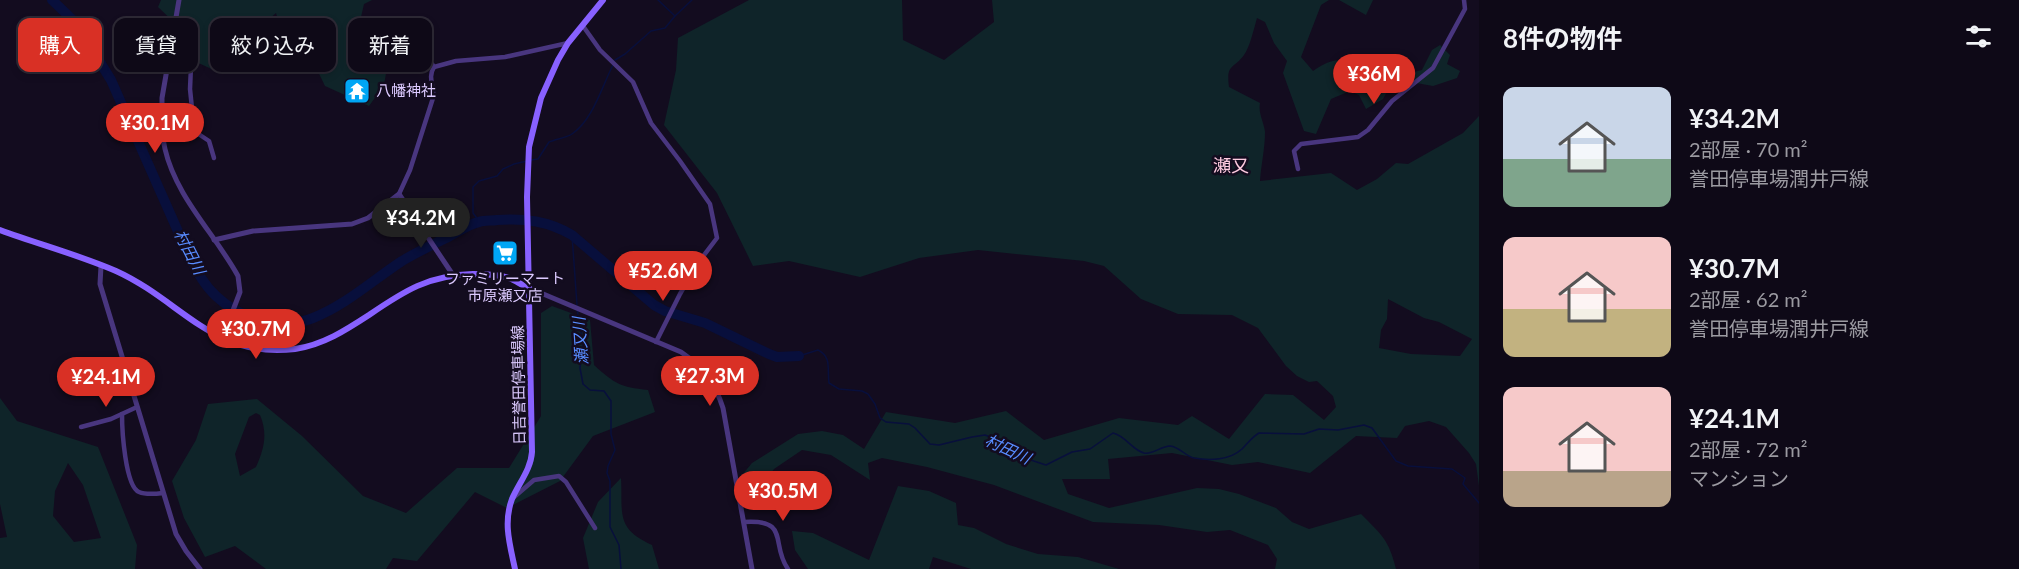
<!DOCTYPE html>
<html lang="ja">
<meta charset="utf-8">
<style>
:root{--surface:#0e0917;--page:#1c1724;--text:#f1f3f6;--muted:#9b9aa1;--line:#2e2a36;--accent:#d93025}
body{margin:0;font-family:Lato,"Noto Sans JP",sans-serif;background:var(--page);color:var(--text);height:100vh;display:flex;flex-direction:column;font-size:22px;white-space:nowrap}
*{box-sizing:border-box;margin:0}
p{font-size:20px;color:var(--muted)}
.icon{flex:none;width:33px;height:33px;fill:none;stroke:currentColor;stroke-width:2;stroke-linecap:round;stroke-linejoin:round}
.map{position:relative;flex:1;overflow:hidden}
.details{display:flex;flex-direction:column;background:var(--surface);width:540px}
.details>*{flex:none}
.banner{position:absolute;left:18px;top:18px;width:570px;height:54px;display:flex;gap:12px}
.price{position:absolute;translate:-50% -51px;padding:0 14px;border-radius:21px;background:var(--accent);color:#fff;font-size:20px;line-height:39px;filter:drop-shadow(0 2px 3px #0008)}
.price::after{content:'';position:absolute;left:50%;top:36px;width:18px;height:14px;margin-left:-9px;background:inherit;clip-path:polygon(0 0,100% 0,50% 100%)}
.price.current{background:#222;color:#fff}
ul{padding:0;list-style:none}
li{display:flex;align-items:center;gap:18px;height:150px;padding:0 24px}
li span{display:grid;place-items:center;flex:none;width:168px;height:120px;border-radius:12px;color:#555}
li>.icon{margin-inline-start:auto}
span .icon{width:72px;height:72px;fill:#fffc;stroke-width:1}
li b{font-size:26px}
h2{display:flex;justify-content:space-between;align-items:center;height:72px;padding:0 24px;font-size:26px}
.chip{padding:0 21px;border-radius:12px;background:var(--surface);box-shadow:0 3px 9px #0003,0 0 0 2px var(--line);font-size:21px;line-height:54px}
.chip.current{background:var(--accent);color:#fff}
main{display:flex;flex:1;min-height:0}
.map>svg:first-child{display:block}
</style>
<main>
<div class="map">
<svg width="1479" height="569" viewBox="0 0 1479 569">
<rect width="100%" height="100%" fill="#130c1f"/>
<g fill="#0f2429" fill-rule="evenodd">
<path d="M 161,0 L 372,0 L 364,4 L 358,30 L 389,56 L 384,85 L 369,106 L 325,86 L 306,47 L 286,47 L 276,13 L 252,34 L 233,66 L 218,72 L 179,54 L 180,28 L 158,7 Z"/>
<path d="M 749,0 L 902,0 L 903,40 L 944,60 L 994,22 L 992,0 L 1329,0 L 1321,5 L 1301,57 L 1313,71 C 1337,54 1341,62 1367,65 C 1373,66 1380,65 1386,66 C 1403,71 1404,75 1422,70 L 1432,50 L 1440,45 L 1450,55 L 1447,64 L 1460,71 L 1457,78 L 1433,86 L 1394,79 L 1383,99 L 1366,109 L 1359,95 L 1350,91 L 1331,99 L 1316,134 L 1304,131 L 1283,73 L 1287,61 L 1274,43 L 1265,22 L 1257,18 C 1254,28 1250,47 1244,55 C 1233,70 1226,63 1229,87 L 1260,103 C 1258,114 1264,122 1265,132 C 1265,149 1261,165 1260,181 L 1331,173 L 1357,190 L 1377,179 L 1396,163 L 1408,164 L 1463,133 L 1479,116 L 1479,486 L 1476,464 L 1469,453 L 1446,427 L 1429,421 L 1405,426 L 1397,438 L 1356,436 L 1310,473 L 1258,462 L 1232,465 L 1172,453 L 1108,459 L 1110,479 L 1062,479 L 1068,494 L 1109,508 L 1197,488 L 1219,489 L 1239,494 L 1276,508 L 1292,522 L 1309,529 L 1361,514 C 1382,535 1389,540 1396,569 L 1275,569 L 1277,559 L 1268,545 L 1230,530 L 1207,532 L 1159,525 L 1093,522 L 994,485 L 927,467 L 882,458 L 868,463 L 870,480 L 831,455 L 802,450 L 774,469 L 749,503 L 742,475 L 752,463 L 798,434 L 822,431 L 843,435 L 864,449 L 886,412 L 955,423 L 1006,411 L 1044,440 L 1119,418 L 1178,425 L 1192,416 L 1229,439 L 1265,394 L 1293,395 L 1324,420 L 1336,407 L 1333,396 L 1317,381 L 1309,382 L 1297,376 L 1286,366 L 1258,328 L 1232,315 L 1178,314 L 1141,299 L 1104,266 L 1084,261 L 978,250 L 919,258 L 860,277 L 789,261 L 753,266 L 717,193 L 664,125 L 676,70 L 678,38 ZM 1388,299 L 1424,318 L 1439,322 L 1472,339 L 1460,356 L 1411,354 L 1379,348 L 1381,330 L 1387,319 Z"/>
<path d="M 1339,0 L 1373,0 L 1366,15 Z"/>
<path d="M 552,306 L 590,320 L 594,365 C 615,384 620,387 648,390 L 655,412 L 593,436 L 560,481 L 507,508 L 475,492 L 417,561 L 393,558 L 386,569 L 266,569 L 235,546 L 205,557 L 184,518 L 172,481 L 196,440 L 208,404 L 257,399 L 302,436 L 363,496 L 406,513 L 457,468 L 509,468 L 541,416 L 541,313 ZM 256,413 L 260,415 C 268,434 264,449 256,467 L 240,476 L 235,454 L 249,417 Z"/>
<path d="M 0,398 L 17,421 L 98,447 L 137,545 L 135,569 L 0,569 L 0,538 L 7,537 L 0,504 ZM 68,463 L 83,485 L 101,538 L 74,542 L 53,516 L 55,491 Z"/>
<path d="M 621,478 C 623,514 615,528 652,545 L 659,569 L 589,569 L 583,538 L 598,502 Z"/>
<path d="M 898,486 L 929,491 L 956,503 L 958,525 L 974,528 L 1006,544 L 1038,554 L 1078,557 L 1119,569 L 971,569 L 933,557 L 929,569 L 808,569 L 795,550 L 792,531 L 813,533 L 869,560 Z"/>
</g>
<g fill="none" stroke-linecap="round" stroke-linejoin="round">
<g stroke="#080f3c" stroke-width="1.5">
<path d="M 658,0 L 675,16"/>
<path d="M 615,60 L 625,54 L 651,31 L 665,28 L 675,16 L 692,0"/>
<path d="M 531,160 L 538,159 L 549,142 C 556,139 566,138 572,134 C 593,120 602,86 613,65"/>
<path d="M 479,221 L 473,213 L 473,187 L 479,181 L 497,176 L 503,169 L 514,164 L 527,161"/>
<path d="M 572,235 L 577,305"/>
<path d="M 577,309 L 583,343 L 580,368 L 583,384 L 590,390 L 604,391 L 611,401 L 611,434 L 615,450 L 608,466 L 607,473 L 610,481 L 610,527 L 619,545 L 621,569"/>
<path d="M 799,356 L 818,350 C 832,357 827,369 829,383 L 839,389 L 862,391 L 868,394 L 875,404 L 880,418 L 886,422 L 909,424 L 915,428 L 930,444 L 939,445 L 972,437 L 985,435 L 993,438 L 1006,452 L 1046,465 L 1072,452 L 1090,449 L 1113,433 C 1126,436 1132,450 1144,453 C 1153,455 1161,446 1170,446 C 1180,447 1185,456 1194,458 C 1210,461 1230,460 1242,449 C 1248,443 1252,437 1259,433 L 1304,434 L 1319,429 L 1338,430 L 1364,425 L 1372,428 L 1396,461 L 1408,466 L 1452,469 L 1465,478 L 1463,484 L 1479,503"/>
</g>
<path stroke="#080f3c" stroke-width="10" d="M 52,0 L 75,22 L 111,80 L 188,254 C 196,269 203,284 216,296 C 240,319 281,331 313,318 C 346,305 373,280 402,261 C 417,252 434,244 450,236 C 459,231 469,224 479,222 C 484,220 492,221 497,220 C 525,218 548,221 572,235 L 654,305 L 665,311 L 705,323 L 769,354 L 777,357 L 799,356"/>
<g stroke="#49367f" stroke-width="4.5">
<path d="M 583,26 L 600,50 L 633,82 L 651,123 L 680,161 L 710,204 L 717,238 L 698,263 L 680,294 L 656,342"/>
<path d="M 405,36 L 430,61 L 434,67"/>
<path d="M 192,44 L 190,89 L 194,128 L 197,133 L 209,141 L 214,158"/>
<path d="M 1298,169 L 1294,151 L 1301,144 L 1358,137 L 1368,130 L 1392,101 L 1433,68 L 1465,9 L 1464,0"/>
<path d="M 399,194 L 410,170 L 433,98 C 435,87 427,78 434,67 L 456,61 L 505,57 L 568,43"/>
<path d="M 122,414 C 122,429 125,486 139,492 C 146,495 155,494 163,493"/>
<path d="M 81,427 L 111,419 L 137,407"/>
<path d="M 513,498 L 534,480 L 559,476 L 566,482 L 595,528"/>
<path d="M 744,522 C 791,519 770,544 788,569"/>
</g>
<g stroke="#49367f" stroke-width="5">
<path d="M 179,0 L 162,98 C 162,115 161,133 165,149 C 176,197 215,234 238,276 L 240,292 L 222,339"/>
<path d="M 214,240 L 253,231 L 352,224 L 368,218 L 399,194 L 453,275"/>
<path d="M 101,266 L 100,284 L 176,534 L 186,551 L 200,569"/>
<path d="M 529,288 L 681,352 C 703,367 715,383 723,408 L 752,569"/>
</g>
<g stroke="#8861ff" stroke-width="6">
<path d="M 0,230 C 38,244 79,255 116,271 C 182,301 213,359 295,349 C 323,345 346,330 369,315 C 404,291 429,275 473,274 C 485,274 497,274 509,278 C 516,281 522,285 529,288"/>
<path d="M 515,569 C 510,545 503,523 512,499 C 519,483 531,469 532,452 L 527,197 L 529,147 L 541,98 L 558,60 L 568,43 L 603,0"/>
</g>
</g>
<defs>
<symbol id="temple-square" viewBox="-11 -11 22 22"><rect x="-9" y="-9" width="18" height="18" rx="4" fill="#00a6f5" stroke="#130c1f"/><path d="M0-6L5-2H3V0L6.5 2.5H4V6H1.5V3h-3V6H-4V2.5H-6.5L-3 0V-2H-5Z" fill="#fff"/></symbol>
<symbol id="supermarket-square" viewBox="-11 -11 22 22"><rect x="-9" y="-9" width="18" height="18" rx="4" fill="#00a6f5" stroke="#130c1f"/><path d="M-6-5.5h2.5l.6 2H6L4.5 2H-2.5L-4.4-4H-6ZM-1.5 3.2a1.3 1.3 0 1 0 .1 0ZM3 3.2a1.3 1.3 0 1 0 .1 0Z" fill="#fff"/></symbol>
</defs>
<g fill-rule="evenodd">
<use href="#temple-square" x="342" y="76" width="30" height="30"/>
<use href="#supermarket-square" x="490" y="238" width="30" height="30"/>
</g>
<g text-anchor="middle" stroke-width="5" stroke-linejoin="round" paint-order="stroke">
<g font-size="15" fill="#dccaff" stroke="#130c1f" text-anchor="start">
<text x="376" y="96">八幡神社</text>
<text x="505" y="284" text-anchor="middle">ファミリーマート<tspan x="505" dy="17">市原瀬又店</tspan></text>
</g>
<g font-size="15" fill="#dccaff" stroke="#130c1f">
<text transform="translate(519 385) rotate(-91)" y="5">日吉誉田停車場線</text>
</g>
<g font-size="16" font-style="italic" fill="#588cff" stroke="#130c1f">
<text transform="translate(190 252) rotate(63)" y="6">村田川</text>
<text transform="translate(580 341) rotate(-94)" y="6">瀬又川</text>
<text transform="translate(1008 449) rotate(25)" y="6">村田川</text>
</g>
<g font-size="18" fill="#ffcce1" stroke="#130c1f">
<text x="1231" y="172">瀬又</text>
</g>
</g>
</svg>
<b class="price" style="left:1374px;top:105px">¥36M</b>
<b class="price" style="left:155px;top:154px">¥30.1M</b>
<b class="price current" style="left:421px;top:249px">¥34.2M</b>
<b class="price" style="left:663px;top:302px">¥52.6M</b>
<b class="price" style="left:256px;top:360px">¥30.7M</b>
<b class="price" style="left:710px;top:407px">¥27.3M</b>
<b class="price" style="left:106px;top:408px">¥24.1M</b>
<b class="price" style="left:783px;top:522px">¥30.5M</b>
<div class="banner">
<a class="chip current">購入</a>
<a class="chip">賃貸</a>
<a class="chip">絞り込み</a>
<a class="chip">新着</a>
</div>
</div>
<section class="details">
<h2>8件の物件<svg class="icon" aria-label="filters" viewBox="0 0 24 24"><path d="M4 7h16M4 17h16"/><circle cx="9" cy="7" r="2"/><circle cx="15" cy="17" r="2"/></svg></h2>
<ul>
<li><span style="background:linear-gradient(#c9d6e8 60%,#7fa58c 0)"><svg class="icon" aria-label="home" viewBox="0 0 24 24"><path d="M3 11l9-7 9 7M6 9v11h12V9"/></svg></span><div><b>¥34.2M</b><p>2部屋 · 70 m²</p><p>誉田停車場潤井戸線</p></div></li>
<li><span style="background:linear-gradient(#f6c9c9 60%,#c2b280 0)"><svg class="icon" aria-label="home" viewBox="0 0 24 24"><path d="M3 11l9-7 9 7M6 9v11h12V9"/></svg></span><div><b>¥30.7M</b><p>2部屋 · 62 m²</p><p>誉田停車場潤井戸線</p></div></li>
<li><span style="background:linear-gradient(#f6c9c9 70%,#b9a48a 0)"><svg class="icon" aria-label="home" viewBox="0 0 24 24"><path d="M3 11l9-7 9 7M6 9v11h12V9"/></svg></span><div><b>¥24.1M</b><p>2部屋 · 72 m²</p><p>マンション</p></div></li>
</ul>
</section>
</main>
